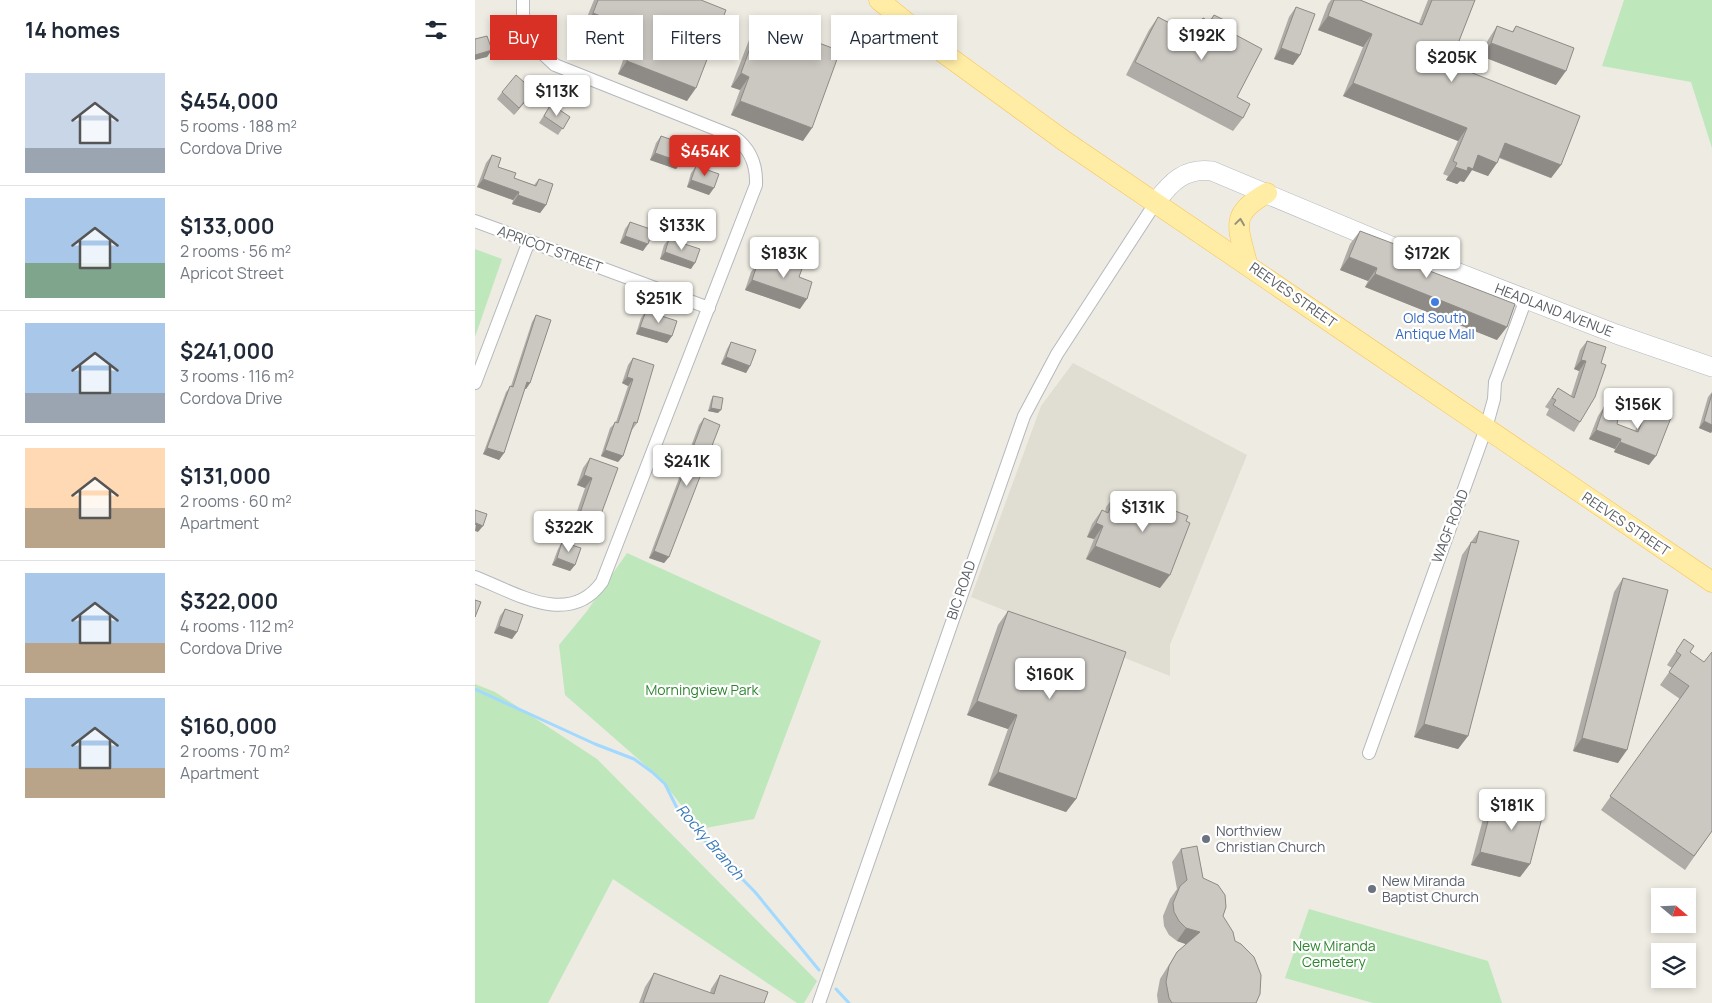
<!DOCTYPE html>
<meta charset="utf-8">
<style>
:root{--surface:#fff;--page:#f6f6f7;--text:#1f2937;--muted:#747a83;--line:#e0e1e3;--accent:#d93025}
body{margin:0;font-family:Manrope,sans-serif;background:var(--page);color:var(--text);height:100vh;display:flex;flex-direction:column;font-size:19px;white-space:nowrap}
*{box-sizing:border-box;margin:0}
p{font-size:16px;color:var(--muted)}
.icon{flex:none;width:28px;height:28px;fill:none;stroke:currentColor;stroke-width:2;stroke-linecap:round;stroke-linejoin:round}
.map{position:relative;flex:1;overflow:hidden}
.sheet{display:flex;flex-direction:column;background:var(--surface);width:475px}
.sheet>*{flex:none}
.guide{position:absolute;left:15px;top:15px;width:475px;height:45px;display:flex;gap:10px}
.needle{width:32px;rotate:109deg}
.controls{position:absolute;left:1176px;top:888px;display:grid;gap:10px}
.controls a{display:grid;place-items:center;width:45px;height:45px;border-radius:0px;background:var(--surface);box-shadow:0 2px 8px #0003;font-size:25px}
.price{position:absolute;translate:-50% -42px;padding:0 11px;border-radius:5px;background:#fff;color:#222;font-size:16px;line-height:32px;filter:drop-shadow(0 1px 2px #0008)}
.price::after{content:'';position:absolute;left:50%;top:30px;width:15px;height:11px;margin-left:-8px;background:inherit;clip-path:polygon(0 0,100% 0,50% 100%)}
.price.current{background:var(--accent);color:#fff}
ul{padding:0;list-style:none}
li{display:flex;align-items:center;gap:15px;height:125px;padding:0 25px}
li+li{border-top:1px solid var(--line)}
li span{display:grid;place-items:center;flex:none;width:140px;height:100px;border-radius:0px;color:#555}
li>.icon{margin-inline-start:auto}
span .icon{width:60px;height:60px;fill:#fffc;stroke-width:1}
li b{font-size:21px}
h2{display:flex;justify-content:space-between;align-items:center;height:60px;padding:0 25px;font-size:21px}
.pill{padding:0 18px;border-radius:0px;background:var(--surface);box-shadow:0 2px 8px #0003;font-size:18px;line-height:45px}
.pill.current{background:var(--accent);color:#fff}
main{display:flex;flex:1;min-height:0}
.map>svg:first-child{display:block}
</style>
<main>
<section class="sheet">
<h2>14 homes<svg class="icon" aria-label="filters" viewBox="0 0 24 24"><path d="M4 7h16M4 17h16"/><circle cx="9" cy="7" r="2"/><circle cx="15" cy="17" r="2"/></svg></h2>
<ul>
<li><span style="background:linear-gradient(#c9d6e8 75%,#9aa5b1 0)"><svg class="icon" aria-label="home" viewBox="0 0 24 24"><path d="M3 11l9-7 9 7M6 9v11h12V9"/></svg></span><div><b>$454,000</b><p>5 rooms · 188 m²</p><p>Cordova Drive</p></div></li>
<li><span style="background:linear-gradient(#a9c7e8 65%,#7fa58c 0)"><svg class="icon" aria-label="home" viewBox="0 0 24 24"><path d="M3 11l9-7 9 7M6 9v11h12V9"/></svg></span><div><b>$133,000</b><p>2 rooms · 56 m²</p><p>Apricot Street</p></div></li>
<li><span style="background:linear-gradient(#a9c7e8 70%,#9aa5b1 0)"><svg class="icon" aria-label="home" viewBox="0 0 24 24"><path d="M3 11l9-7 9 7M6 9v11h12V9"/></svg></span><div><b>$241,000</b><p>3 rooms · 116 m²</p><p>Cordova Drive</p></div></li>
<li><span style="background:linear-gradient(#ffd9b3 60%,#b9a48a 0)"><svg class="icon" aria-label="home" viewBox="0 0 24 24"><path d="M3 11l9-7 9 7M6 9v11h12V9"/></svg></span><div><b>$131,000</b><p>2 rooms · 60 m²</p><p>Apartment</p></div></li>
<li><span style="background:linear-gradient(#a9c7e8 70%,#b9a48a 0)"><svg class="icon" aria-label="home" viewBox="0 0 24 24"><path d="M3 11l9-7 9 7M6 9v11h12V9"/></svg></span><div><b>$322,000</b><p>4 rooms · 112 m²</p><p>Cordova Drive</p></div></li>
<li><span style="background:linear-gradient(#a9c7e8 70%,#b9a48a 0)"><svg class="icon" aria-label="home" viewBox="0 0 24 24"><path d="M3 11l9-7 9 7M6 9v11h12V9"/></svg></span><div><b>$160,000</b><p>2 rooms · 70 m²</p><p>Apartment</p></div></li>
</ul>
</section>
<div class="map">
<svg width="1237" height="1003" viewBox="0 0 1237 1003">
<rect width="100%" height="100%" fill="#eeebe2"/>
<path fill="#e0ddd2" d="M 598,363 L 772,455 L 695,645 L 695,676 L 496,597 L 566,406 Z"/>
<g fill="#bee7bc">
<path d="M 1149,0 L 1237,0 L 1237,148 L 1216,82 L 1127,66 Z"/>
<path d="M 0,249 L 27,259 L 0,337 Z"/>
<path d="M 152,553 L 346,641 L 279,819 L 225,829 L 185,778 L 90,695 L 84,645 L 112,611 Z"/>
<path d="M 0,684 L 20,692 L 122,759 L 342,981 L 329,1003 L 322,1003 L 138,879 L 73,1003 L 0,1003 Z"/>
<path d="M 834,909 L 1013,961 L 1027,1003 L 898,1003 L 810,978 Z"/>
</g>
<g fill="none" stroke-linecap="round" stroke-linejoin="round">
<g stroke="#a1d9ff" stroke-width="3">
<path d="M 0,689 L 120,744 L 159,759 L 177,772 L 190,784 L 202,808 L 230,841 L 280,892 L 344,970"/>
<path d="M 361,989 L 374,1003"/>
</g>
<defs>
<g id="minor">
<path d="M 0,221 L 234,308"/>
<path d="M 0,383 L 54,241"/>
<path d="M 0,577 C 41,593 94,628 127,582 L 281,185 C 282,164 275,148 258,136 L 80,65 L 66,52 L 55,36 L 48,15 L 48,0"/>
<path d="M 894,753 L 1011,428 L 1019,399 L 1020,382 L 1051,299"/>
<path d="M 344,1003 L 549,416 L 582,354 L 681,202"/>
</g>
<path id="secondary" d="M 681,202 C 696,182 709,168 737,171 L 940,256 L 1141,334 L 1237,367"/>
<g id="primary">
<path d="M 404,0 L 470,54 L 588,140 L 1237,582"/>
<path d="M 772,263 C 763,227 754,214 792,193"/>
</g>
</defs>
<use href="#minor" stroke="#b5b8bd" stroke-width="14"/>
<use href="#secondary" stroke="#b5b9bf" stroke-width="20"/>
<use href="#primary" stroke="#fac44f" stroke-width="21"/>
<use href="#minor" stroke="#fff" stroke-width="12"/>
<use href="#secondary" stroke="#fff" stroke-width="19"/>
<use href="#primary" stroke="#ffeda6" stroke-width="20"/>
</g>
<g fill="#afaba6">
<path d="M 119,0 L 226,0 L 212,101 L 143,74 L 154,44 L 108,27 Z"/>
<path d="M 856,0 L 885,0 L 944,23 L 953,0 L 1000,0 L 975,64 L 1086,165 L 1076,178 L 1024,158 L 1013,176 L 997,170 L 989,182 L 985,181 L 982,184 L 971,180 L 973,176 L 968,174 L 983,141 L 868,96 L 888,47 L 843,30 L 853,4 Z"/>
<path d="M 821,7 L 825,55 L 818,65 L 799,59 L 814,17 Z"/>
<path d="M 739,15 L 746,27 L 762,97 L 768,118 L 758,131 L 651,75 L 674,30 L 683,17 L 717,35 L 728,18 L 734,21 Z"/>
<path d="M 294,24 L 328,141 L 256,115 L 265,90 L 256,87 L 274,40 L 283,26 L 291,29 Z"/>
<path d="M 1022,26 L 1037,32 L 1041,26 L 1081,85 L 1006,56 L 1013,40 Z"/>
<path d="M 59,91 L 39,115 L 22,99 L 27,92 Z"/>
<path d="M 76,104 L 95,117 L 83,135 L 64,123 Z"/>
<path d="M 186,136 L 206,162 L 201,169 L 175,160 L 181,143 Z"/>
<path d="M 17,155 L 23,167 L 39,178 L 59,185 L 64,179 L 71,205 L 65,213 L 37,204 L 38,200 L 2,187 L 11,163 Z"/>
<path d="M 221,166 L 234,195 L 212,187 L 216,173 Z"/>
<path d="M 155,222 L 168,251 L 145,243 L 150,229 Z"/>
<path d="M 885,231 L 947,268 L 1022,340 L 890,287 L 893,281 L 865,270 L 875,244 Z"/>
<path d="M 194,239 L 216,269 L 185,259 L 189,245 Z"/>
<path d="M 314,261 L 324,277 L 325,309 L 270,290 L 276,272 L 283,262 L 308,271 Z"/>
<path d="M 171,311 L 197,336 L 192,343 L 161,334 L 166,318 Z"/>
<path d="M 61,315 L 55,383 L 51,389 L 50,389 L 29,453 L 24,460 L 8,454 L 31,392 L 36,386 L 57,322 Z"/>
<path d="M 1112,341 L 1105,422 L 1099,432 L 1071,415 L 1074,409 L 1070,407 L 1083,388 L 1096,396 L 1104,371 L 1099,369 L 1105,350 Z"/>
<path d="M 256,342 L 275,366 L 271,373 L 246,364 L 252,349 Z"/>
<path d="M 158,358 L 162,423 L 157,430 L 148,456 L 143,462 L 126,456 L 135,428 L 141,422 L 153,386 L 147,383 L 153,365 Z"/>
<path d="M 1237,392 L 1237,431 L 1236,433 L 1224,428 L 1233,397 Z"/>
<path d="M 238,396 L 243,413 L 233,411 L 236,400 Z"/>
<path d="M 1173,406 L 1174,465 L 1139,452 L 1140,449 L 1114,439 L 1123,416 L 1129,407 L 1142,424 L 1160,431 L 1167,415 Z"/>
<path d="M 229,418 L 194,557 L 189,563 L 174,558 L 224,425 Z"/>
<path d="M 115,458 L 121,528 L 114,538 L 95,532 L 110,488 L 102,485 L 108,468 Z"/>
<path d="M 641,494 L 686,512 L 690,507 L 685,588 L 611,559 L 619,539 L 612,537 L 617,524 L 627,510 L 630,512 L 631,507 Z"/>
<path d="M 1004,531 L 993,736 L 983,749 L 939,737 L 987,555 Z"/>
<path d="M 87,542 L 100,565 L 95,571 L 77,565 L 83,549 Z"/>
<path d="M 1148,578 L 1143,763 L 1098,751 L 1139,592 Z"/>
<path d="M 30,609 L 42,632 L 37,639 L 19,633 L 25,616 Z"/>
<path d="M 533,611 L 601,799 L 591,812 L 513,785 L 533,729 L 492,715 L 523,625 Z"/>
<path d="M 1209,639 L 1215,652 L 1237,831 L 1210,870 L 1126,810 L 1205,699 L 1185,685 L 1197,668 L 1192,665 Z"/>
<path d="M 1019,798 L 1055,864 L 1045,877 L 996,865 L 1010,811 Z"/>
<path d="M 706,849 L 728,878 L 760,941 L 781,1003 L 683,1003 L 682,995 L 685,979 L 702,952 L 711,944 L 702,941 L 694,935 L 689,926 L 688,916 L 695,899 L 702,889 L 697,862 Z"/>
<path d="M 179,973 L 235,993 L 236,989 L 245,975 L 289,1003 L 164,1003 L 170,987 Z"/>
</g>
<g fill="#8e8b87">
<path d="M 118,13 L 164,31 L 154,44 L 108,27 Z"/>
<path d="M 853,16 L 897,34 L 888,47 L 843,30 Z"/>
<path d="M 1016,43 L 1091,71 L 1081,85 L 1006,56 Z"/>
<path d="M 806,48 L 825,55 L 818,65 L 799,59 Z"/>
<path d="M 17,50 L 12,57 L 0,60 L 0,55 Z"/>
<path d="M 152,61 L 221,88 L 212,101 L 143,74 Z"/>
<path d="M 266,73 L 274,77 L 265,90 L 256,87 Z"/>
<path d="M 878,83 L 992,128 L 983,141 L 868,96 Z"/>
<path d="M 59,91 L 39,115 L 44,108 Z"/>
<path d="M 265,101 L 337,128 L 328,141 L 256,115 Z"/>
<path d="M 1030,143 L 1086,165 L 1076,178 L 1021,156 Z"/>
<path d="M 180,153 L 206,162 L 201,169 L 175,160 Z"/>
<path d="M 1003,155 L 1022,163 L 1013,176 L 997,170 L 989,182 L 985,181 L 982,184 L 971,180 L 980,167 Z"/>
<path d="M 8,179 L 44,192 L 38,200 L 2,187 Z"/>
<path d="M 216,180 L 239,188 L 234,195 L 212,187 Z"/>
<path d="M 43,195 L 71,205 L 65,213 L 37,204 Z"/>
<path d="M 150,236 L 173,244 L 168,251 L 145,243 Z"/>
<path d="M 190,252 L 220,263 L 216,269 L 185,259 Z"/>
<path d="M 874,257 L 902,268 L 893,281 L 865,270 Z"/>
<path d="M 900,274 L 1032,327 L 1022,340 L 890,287 Z"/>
<path d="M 277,280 L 332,299 L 325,309 L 270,290 Z"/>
<path d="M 165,327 L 197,336 L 192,343 L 161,334 Z"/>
<path d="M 251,357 L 275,366 L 271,373 L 246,364 Z"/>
<path d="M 1106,360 L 1111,361 L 1104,371 L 1099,369 Z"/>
<path d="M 152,377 L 158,379 L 153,386 L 147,383 Z"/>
<path d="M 52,382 L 55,383 L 51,389 L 47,388 Z"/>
<path d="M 236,408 L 246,410 L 243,413 L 233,411 Z"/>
<path d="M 1229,421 L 1237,425 L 1237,431 L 1236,433 L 1224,428 Z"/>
<path d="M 1121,430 L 1146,439 L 1140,449 L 1114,439 Z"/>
<path d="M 1145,442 L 1181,456 L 1174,465 L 1139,452 Z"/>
<path d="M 12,448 L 29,453 L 24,460 L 8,454 Z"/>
<path d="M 130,450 L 148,456 L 143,462 L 126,456 Z"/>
<path d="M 109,475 L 117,478 L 110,488 L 102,485 Z"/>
<path d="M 102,522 L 121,528 L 114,538 L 95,532 Z"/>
<path d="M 1,523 L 8,526 L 3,532 L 0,531 Z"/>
<path d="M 621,523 L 628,526 L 619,539 L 612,537 Z"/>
<path d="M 620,546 L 695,575 L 685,588 L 611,559 Z"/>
<path d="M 179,551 L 194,557 L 189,563 L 174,558 Z"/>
<path d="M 82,558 L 100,565 L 95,571 L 77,565 Z"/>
<path d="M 24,626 L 42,632 L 37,639 L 19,633 Z"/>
<path d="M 502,701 L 542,715 L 533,729 L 492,715 Z"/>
<path d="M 949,724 L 993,736 L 983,749 L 939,737 Z"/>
<path d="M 1107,738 L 1152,750 L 1143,763 L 1098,751 Z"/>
<path d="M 523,772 L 601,799 L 591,812 L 513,785 Z"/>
<path d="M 1005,852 L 1055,864 L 1045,877 L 996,865 Z"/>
<path d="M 711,928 L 725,932 L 716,946 L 702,941 Z"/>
</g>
<g fill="#cbc7c1" stroke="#8e8b87">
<path d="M 123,0 L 226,0 L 251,10 L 221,88 L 152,61 L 164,31 L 118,13 Z"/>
<path d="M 859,0 L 885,0 L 947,25 L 957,0 L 1000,0 L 975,64 L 1105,116 L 1086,165 L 1030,143 L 1022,163 L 1003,155 L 998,169 L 993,167 L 992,171 L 980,167 L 982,163 L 978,161 L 992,128 L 878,83 L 897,34 L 853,16 Z"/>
<path d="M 821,7 L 840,14 L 825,55 L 806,48 Z"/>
<path d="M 739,15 L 749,20 L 746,27 L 787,49 L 762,97 L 775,104 L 768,118 L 660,62 L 683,17 L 719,36 L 728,18 L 735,22 Z"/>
<path d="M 294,24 L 365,51 L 337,128 L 265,101 L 274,77 L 266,73 L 283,26 L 292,30 Z"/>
<path d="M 1022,26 L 1038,32 L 1041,26 L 1099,48 L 1091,71 L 1016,43 Z"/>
<path d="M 12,36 L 17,50 L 0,55 L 0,39 Z"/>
<path d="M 41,75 L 59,91 L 44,108 L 27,92 Z"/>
<path d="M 76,104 L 95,117 L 88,129 L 69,116 Z"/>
<path d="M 186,136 L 212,145 L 206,162 L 180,153 Z"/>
<path d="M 17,155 L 26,158 L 23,167 L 41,173 L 39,178 L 61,186 L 64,179 L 78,184 L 71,205 L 43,195 L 44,192 L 8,179 Z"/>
<path d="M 221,166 L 244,174 L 239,188 L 216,180 Z"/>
<path d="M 155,222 L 178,230 L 173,244 L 150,236 Z"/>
<path d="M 885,231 L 951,256 L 947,268 L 1040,304 L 1032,327 L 900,274 L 902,268 L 874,257 Z"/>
<path d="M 194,239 L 225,249 L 220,263 L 190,252 Z"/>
<path d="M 314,261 L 328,266 L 324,277 L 337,282 L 332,299 L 277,280 L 283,262 L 310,272 Z"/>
<path d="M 171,311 L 202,321 L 197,336 L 165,327 Z"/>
<path d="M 61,315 L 76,320 L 55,383 L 52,382 L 29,453 L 12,448 L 35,386 L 38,387 Z"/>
<path d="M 1112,341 L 1131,347 L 1126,363 L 1131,365 L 1120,397 L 1105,422 L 1078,405 L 1081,400 L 1077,398 L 1083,388 L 1099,398 L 1111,361 L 1106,360 Z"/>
<path d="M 256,342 L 281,350 L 275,366 L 251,357 Z"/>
<path d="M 158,358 L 179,365 L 162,423 L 159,422 L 148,456 L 130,450 L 140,422 L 143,423 L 158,379 L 152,377 Z"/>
<path d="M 1237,394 L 1237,425 L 1229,421 Z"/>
<path d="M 238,396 L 248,398 L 246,410 L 236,408 Z"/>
<path d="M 1173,406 L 1197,415 L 1181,456 L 1145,442 L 1146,439 L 1121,430 L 1129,407 L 1144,413 L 1142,424 L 1163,432 Z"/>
<path d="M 229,418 L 245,425 L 194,557 L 179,551 Z"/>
<path d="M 115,458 L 143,468 L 121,528 L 102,522 L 117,478 L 109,475 Z"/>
<path d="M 641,494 L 688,512 L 690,507 L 713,516 L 711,521 L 715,523 L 695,575 L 620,546 L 628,526 L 621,523 L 627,510 L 633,513 Z"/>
<path d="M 0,510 L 12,514 L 8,526 L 1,523 L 0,525 Z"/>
<path d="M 1004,531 L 1044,541 L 993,736 L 949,724 L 996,542 L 1001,543 Z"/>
<path d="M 87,542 L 106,548 L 100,565 L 82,558 Z"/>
<path d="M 1148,578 L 1193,590 L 1152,750 L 1107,738 Z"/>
<path d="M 0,600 L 6,602 L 0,617 Z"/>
<path d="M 30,609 L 48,615 L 42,632 L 24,626 Z"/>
<path d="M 533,611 L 651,652 L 601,799 L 523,772 L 542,715 L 502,701 Z"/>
<path d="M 1209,639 L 1219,646 L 1215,652 L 1229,662 L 1237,652 L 1237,831 L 1219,856 L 1135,796 L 1214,686 L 1194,672 L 1206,655 L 1201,651 Z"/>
<path d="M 1019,798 L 1069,810 L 1055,864 L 1005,852 Z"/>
<path d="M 722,846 L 728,878 L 743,885 L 750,895 L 751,907 L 748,916 L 758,932 L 760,941 L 766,944 L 779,957 L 786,975 L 785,994 L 781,1003 L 697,1003 L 694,998 L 691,982 L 694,966 L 702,952 L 725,932 L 711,928 L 704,921 L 699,912 L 698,903 L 705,886 L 712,880 L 706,849 Z"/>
<path d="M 179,973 L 239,994 L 245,975 L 293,992 L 289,1003 L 168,1003 Z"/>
</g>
<defs><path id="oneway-chevron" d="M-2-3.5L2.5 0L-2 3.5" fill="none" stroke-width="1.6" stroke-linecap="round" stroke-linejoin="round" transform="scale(1.25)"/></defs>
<use stroke="#94917b" href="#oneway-chevron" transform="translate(765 222) rotate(-82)"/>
<circle fill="#3f7fe0" stroke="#fff" stroke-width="2" cx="960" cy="302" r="5"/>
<g fill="#6b7280" stroke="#fff" stroke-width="2">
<circle cx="731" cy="839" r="5"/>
<circle cx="897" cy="889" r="5"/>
</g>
<g text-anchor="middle" stroke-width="4.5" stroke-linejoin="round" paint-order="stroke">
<g font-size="14" fill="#5a5f64" stroke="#fff">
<text transform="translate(75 249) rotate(20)" y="5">APRICOT STREET</text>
<text transform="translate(818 295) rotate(35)" y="5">REEVES STREET</text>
<text transform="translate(1079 310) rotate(21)" y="5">HEADLAND AVENUE</text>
<text transform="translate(1151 524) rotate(34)" y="5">REEVES STREET</text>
<text transform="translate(975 526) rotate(-69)" y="5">WAGF ROAD</text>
<text transform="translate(486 590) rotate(-71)" y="5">BIC ROAD</text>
</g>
<g font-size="14" fill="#366cbe" stroke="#fff">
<text x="960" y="323">Old South<tspan x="960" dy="16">Antique Mall</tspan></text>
</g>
<g font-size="14" fill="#2f8630" stroke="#fff">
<text x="227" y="695">Morningview Park</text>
<text x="859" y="951">New Miranda<tspan x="859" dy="16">Cemetery</tspan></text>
</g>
<g font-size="14" fill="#5b616d" stroke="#fff" text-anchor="start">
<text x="741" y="836">Northview<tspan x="741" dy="16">Christian Church</tspan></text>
<text x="907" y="886">New Miranda<tspan x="907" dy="16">Baptist Church</tspan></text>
</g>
<g font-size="15" font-style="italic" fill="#387ab8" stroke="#fff">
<text transform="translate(235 842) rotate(49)" y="5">Rocky Branch</text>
</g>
</g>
</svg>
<div class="controls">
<a><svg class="needle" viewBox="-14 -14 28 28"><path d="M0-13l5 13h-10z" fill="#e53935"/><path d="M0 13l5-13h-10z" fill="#747a83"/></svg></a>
<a><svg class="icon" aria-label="layers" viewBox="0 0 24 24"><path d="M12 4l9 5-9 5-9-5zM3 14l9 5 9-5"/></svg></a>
</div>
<b class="price" style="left:727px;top:61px">$192K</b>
<b class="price" style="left:977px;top:83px">$205K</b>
<b class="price" style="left:82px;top:117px">$113K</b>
<b class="price current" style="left:230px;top:177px">$454K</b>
<b class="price" style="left:207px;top:251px">$133K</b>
<b class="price" style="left:309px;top:279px">$183K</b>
<b class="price" style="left:952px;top:279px">$172K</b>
<b class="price" style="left:184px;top:324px">$251K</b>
<b class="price" style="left:1163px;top:430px">$156K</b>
<b class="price" style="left:212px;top:487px">$241K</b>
<b class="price" style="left:668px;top:533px">$131K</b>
<b class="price" style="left:94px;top:553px">$322K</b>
<b class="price" style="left:575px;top:700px">$160K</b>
<b class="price" style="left:1037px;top:831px">$181K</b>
<div class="guide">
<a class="pill current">Buy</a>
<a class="pill">Rent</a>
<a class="pill">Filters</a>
<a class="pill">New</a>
<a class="pill">Apartment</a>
</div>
</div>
</main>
